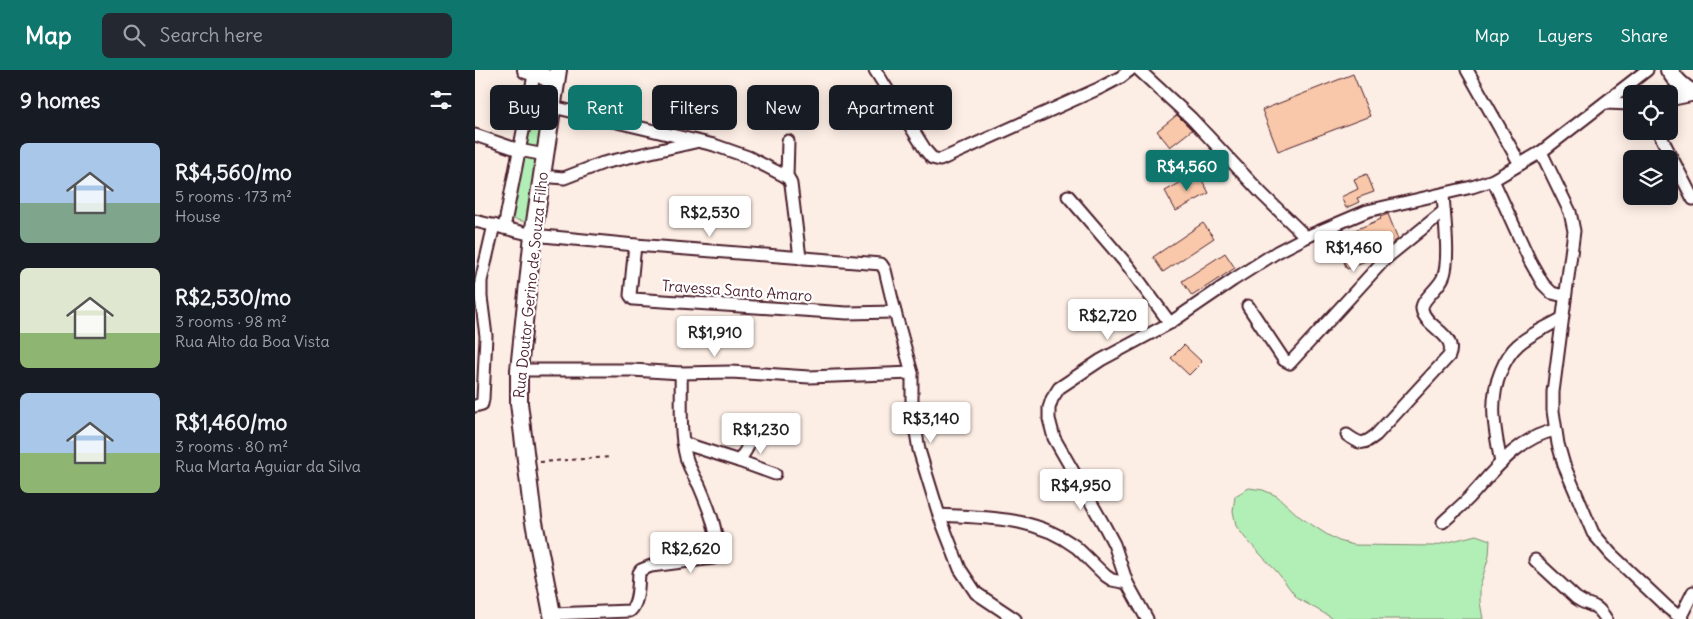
<!DOCTYPE html>
<meta charset="utf-8">
<style>
:root{--surface:#171b24;--page:#242831;--text:#f1f3f6;--muted:#9ea1a6;--accent:#0f766e}
body{margin:0;font-family:Delius,sans-serif;background:var(--page);color:var(--text);height:100vh;display:flex;flex-direction:column;font-size:19px;white-space:nowrap}
*{box-sizing:border-box;margin:0}
p{font-size:16px;color:var(--muted)}
.icon{flex:none;width:28px;height:28px;fill:none;stroke:currentColor;stroke-width:2;stroke-linecap:round;stroke-linejoin:round}
.map{position:relative;flex:1;overflow:hidden}
.drawer{display:flex;flex-direction:column;background:var(--surface);width:475px}
.drawer>*{flex:none}
.banner{position:absolute;left:15px;top:15px;width:475px;height:45px;display:flex;gap:10px}
.buttons{position:absolute;left:1148px;top:15px;display:grid;gap:10px}
.buttons a{display:grid;place-items:center;width:55px;height:55px;border-radius:8px;background:var(--surface);box-shadow:0 2px 12px #0003;font-size:25px}
.price{position:absolute;translate:-50% -42px;padding:0 11px;border-radius:5px;background:#fff;color:#222;font-size:16px;line-height:32px;filter:drop-shadow(0 1px 2px #0008)}
.price::after{content:'';position:absolute;left:50%;top:30px;width:15px;height:11px;margin-left:-8px;background:inherit;clip-path:polygon(0 0,100% 0,50% 100%)}
.price.current{background:var(--accent);color:#fff}
ul{padding:0;list-style:none}
li{display:flex;align-items:center;gap:15px;height:125px;padding:0 20px}
li span{display:grid;place-items:center;flex:none;width:140px;height:100px;border-radius:8px;color:#555}
li>.icon{margin-inline-start:auto}
span .icon{width:60px;height:60px;fill:#fffc;stroke-width:1}
li b{font-size:21px}
h2{display:flex;justify-content:space-between;align-items:center;height:60px;padding:0 20px;font-size:21px}
.chip{padding:0 18px;border-radius:8px;background:var(--surface);box-shadow:0 2px 12px #0003;font-size:18px;line-height:45px}
.chip.current{background:var(--accent);color:#fff}
header{display:flex;align-items:center;gap:30px;box-sizing:border-box;height:70px;padding:0 25px;background:var(--accent);color:#fff}
header strong{font-size:24px}
nav{display:flex;gap:28px;margin-inline-start:auto;font-size:18px}
.search{width:350px;height:45px;background:var(--page);display:flex;align-items:center;gap:12px;box-sizing:border-box;padding:0 18px;border-radius:8px;color:var(--muted);font-size:19px}
main{display:flex;flex:1;min-height:0}
.map>svg:first-child{display:block}
</style>
<header>
<strong>Map</strong>
<div class="search"><svg class="icon" aria-label="search" viewBox="0 0 24 24"><circle cx="10" cy="10" r="6"/><path d="M15 15l6 6"/></svg>Search here</div>
<nav><a>Map</a><a>Layers</a><a>Share</a></nav>
</header>
<main>
<section class="drawer">
<h2>9 homes<svg class="icon" aria-label="filters" viewBox="0 0 24 24"><path d="M4 7h16M4 17h16"/><circle cx="9" cy="7" r="2"/><circle cx="15" cy="17" r="2"/></svg></h2>
<ul>
<li><span style="background:linear-gradient(#a9c7e8 60%,#7fa58c 0)"><svg class="icon" aria-label="home" viewBox="0 0 24 24"><path d="M3 11l9-7 9 7M6 9v11h12V9"/></svg></span><div><b>R$4,560/mo</b><p>5 rooms · 173 m²</p><p>House</p></div></li>
<li><span style="background:linear-gradient(#dfe7d0 65%,#8fb573 0)"><svg class="icon" aria-label="home" viewBox="0 0 24 24"><path d="M3 11l9-7 9 7M6 9v11h12V9"/></svg></span><div><b>R$2,530/mo</b><p>3 rooms · 98 m²</p><p>Rua Alto da Boa Vista</p></div></li>
<li><span style="background:linear-gradient(#a9c7e8 60%,#8fb573 0)"><svg class="icon" aria-label="home" viewBox="0 0 24 24"><path d="M3 11l9-7 9 7M6 9v11h12V9"/></svg></span><div><b>R$1,460/mo</b><p>3 rooms · 80 m²</p><p>Rua Marta Aguiar da Silva</p></div></li>
</ul>
</section>
<div class="map">
<svg width="1218" height="549" viewBox="0 0 1218 549">
<rect width="100%" height="100%" fill="#fdeee5"/>
<filter id="ink" filterUnits="userSpaceOnUse"><feTurbulence type="fractalNoise" baseFrequency=".02" numOctaves="2"/><feDisplacementMap in="SourceGraphic" scale="10" xChannelSelector="R" yChannelSelector="G"/><feConvolveMatrix kernelMatrix="1 2 1 2 8 2 1 2 1" color-interpolation-filters="sRGB"/></filter>
<g filter="url(#ink)">
<g fill="#b2efb6" stroke="#7e8770">
<path d="M 59,7 L 77,11 L 55,153 L 34,148 Z"/>
<path d="M 774,418 L 788,420 L 802,426 L 825,447 L 851,464 L 864,471 L 879,475 L 958,476 L 1001,465 L 1015,470 L 1014,486 L 1005,516 L 1005,532 L 1008,549 L 859,549 L 822,528 L 803,503 L 771,469 L 761,456 L 758,441 L 760,426 Z"/>
</g>
<g fill="#f9c7a9" stroke="#4a1f2b">
<path d="M 878,4 L 895,46 L 803,81 L 787,40 Z"/>
<path d="M 702,45 L 717,60 L 695,77 L 682,61 Z"/>
<path d="M 723,103 L 734,123 L 701,141 L 690,121 Z"/>
<path d="M 892,104 L 899,122 L 882,128 L 884,132 L 871,138 L 866,127 L 883,119 L 879,109 Z"/>
<path d="M 913,144 L 923,169 L 902,186 L 872,199 L 859,169 L 906,149 L 905,147 Z"/>
<path d="M 728,153 L 739,168 L 688,202 L 678,187 Z"/>
<path d="M 750,183 L 760,198 L 717,226 L 707,211 Z"/>
<path d="M 709,275 L 727,292 L 714,305 L 696,288 Z"/>
</g>
<g fill="none" stroke-linecap="round" stroke-linejoin="round">
<defs>
<g id="street">
<path d="M 400,0 L 451,81 L 457,88 L 465,90 L 625,18 L 646,7 L 655,0"/>
<path d="M 664,0 L 716,48 L 787,124 L 831,167"/>
<path d="M 992,0 L 1045,94"/>
<path d="M 1194,30 L 1218,25"/>
<path d="M 1130,33 L 1156,34"/>
<path d="M 78,37 L 239,75 L 273,87 L 308,105 L 314,109 L 316,114 L 325,188"/>
<path d="M 1183,61 L 1218,129"/>
<path d="M 0,65 L 44,80 L 70,85"/>
<path d="M 1066,82 L 1095,142 L 1099,161 L 1078,322 L 1078,341 L 1083,374 L 1089,395 L 1118,463 L 1136,484 L 1193,538 L 1207,549"/>
<path d="M 66,106 L 89,108 L 128,93 L 220,72"/>
<path d="M 312,107 L 313,71"/>
<path d="M 1018,110 L 1055,191 L 1068,214 L 1077,223 L 1089,226"/>
<path d="M 593,126 L 654,197 L 695,253"/>
<path d="M 0,151 L 58,165 L 160,175 L 406,194 L 410,200 L 420,242 L 437,303 L 437,338 L 444,380 L 464,445 L 485,499 L 501,523 L 540,549"/>
<path d="M 29,158 L 58,10"/>
<path d="M 160,175 L 155,225 L 158,229 L 372,243 L 420,242"/>
<path d="M 773,236 L 809,290 L 815,293 L 910,189 L 969,141"/>
<path d="M 44,300 L 157,300 L 206,303 L 256,302 L 334,307 L 437,303"/>
<path d="M 0,336 L 7,334 L 8,329 L 11,266 L 6,227 L 6,211 L 19,155"/>
<path d="M 872,365 C 886,375 888,375 901,365 L 974,286 C 983,264 950,258 947,239 C 946,229 966,217 969,205 C 975,186 969,145 968,124"/>
<path d="M 208,373 L 264,391 L 271,380 L 276,367"/>
<path d="M 264,391 L 300,404"/>
<path d="M 1026,393 C 1020,360 1013,332 1026,301 C 1030,291 1035,282 1043,275 C 1055,264 1072,257 1086,249"/>
<path d="M 464,445 C 513,448 560,446 601,477 C 611,486 621,497 631,506 L 637,510 L 652,513"/>
<path d="M 968,452 C 977,444 986,436 994,428 C 1019,401 1042,368 1080,360"/>
<path d="M 1060,490 L 1101,528 C 1116,539 1119,530 1131,549"/>
<path d="M 77,544 L 155,541 C 164,533 163,515 164,503 L 166,500 L 176,496 L 238,488 L 242,485 C 244,462 233,436 224,415 C 219,406 214,398 211,387 C 204,361 207,331 206,303"/>
<path d="M 1205,548 L 1218,522"/>
<path d="M 672,549 L 652,513 L 639,474 L 630,457 L 579,368 L 574,349 L 574,338 L 577,329 L 584,318 L 626,290 L 695,253 L 758,210 L 802,182 L 831,167 L 892,141 L 997,117 L 1018,110 L 1066,82 L 1172,0"/>
</g>
<g id="secondary">
<path d="M 51,0 L 64,4 L 81,13"/>
<path d="M 1194,0 C 1200,10 1207,17 1218,23"/>
<path d="M 78,549 L 58,447 L 44,333 L 44,300 L 58,165 L 83,0"/>
</g>
</defs>
<use href="#street" stroke="#4a1f2b" stroke-width="15"/>
<use href="#secondary" stroke="#4a1f2b" stroke-width="20"/>
<path stroke="#4a1f2b" stroke-width="2" stroke-dasharray="4 4" stroke-linecap="butt" d="M 65,392 L 136,387"/>
<use href="#street" stroke="#fff" stroke-width="11"/>
<use href="#secondary" stroke="#fff" stroke-width="16"/>
</g>
</g>
<g text-anchor="middle" stroke-width="4.5" stroke-linejoin="round" paint-order="stroke">
<g font-size="15" fill="#4a1f2b" stroke="#fff">
<text transform="translate(56 215) rotate(-84)" y="5">Rua Doutor Gerino de Souza Filho</text>
<text transform="translate(262 221) rotate(4)" y="5">Travessa Santo Amaro</text>
</g>
</g>
</svg>
<div class="buttons">
<a><svg class="icon" aria-label="locate" viewBox="0 0 24 24"><circle cx="12" cy="12" r="6"/><path d="M12 2v4M12 18v4M2 12h4M18 12h4"/></svg></a>
<a><svg class="icon" aria-label="layers" viewBox="0 0 24 24"><path d="M12 4l9 5-9 5-9-5zM3 14l9 5 9-5"/></svg></a>
</div>
<b class="price current" style="left:712px;top:122px">R$4,560</b>
<b class="price" style="left:235px;top:168px">R$2,530</b>
<b class="price" style="left:879px;top:203px">R$1,460</b>
<b class="price" style="left:633px;top:271px">R$2,720</b>
<b class="price" style="left:240px;top:288px">R$1,910</b>
<b class="price" style="left:456px;top:374px">R$3,140</b>
<b class="price" style="left:286px;top:385px">R$1,230</b>
<b class="price" style="left:606px;top:441px">R$4,950</b>
<b class="price" style="left:216px;top:504px">R$2,620</b>
<div class="banner">
<a class="chip">Buy</a>
<a class="chip current">Rent</a>
<a class="chip">Filters</a>
<a class="chip">New</a>
<a class="chip">Apartment</a>
</div>
</div>
</main>
